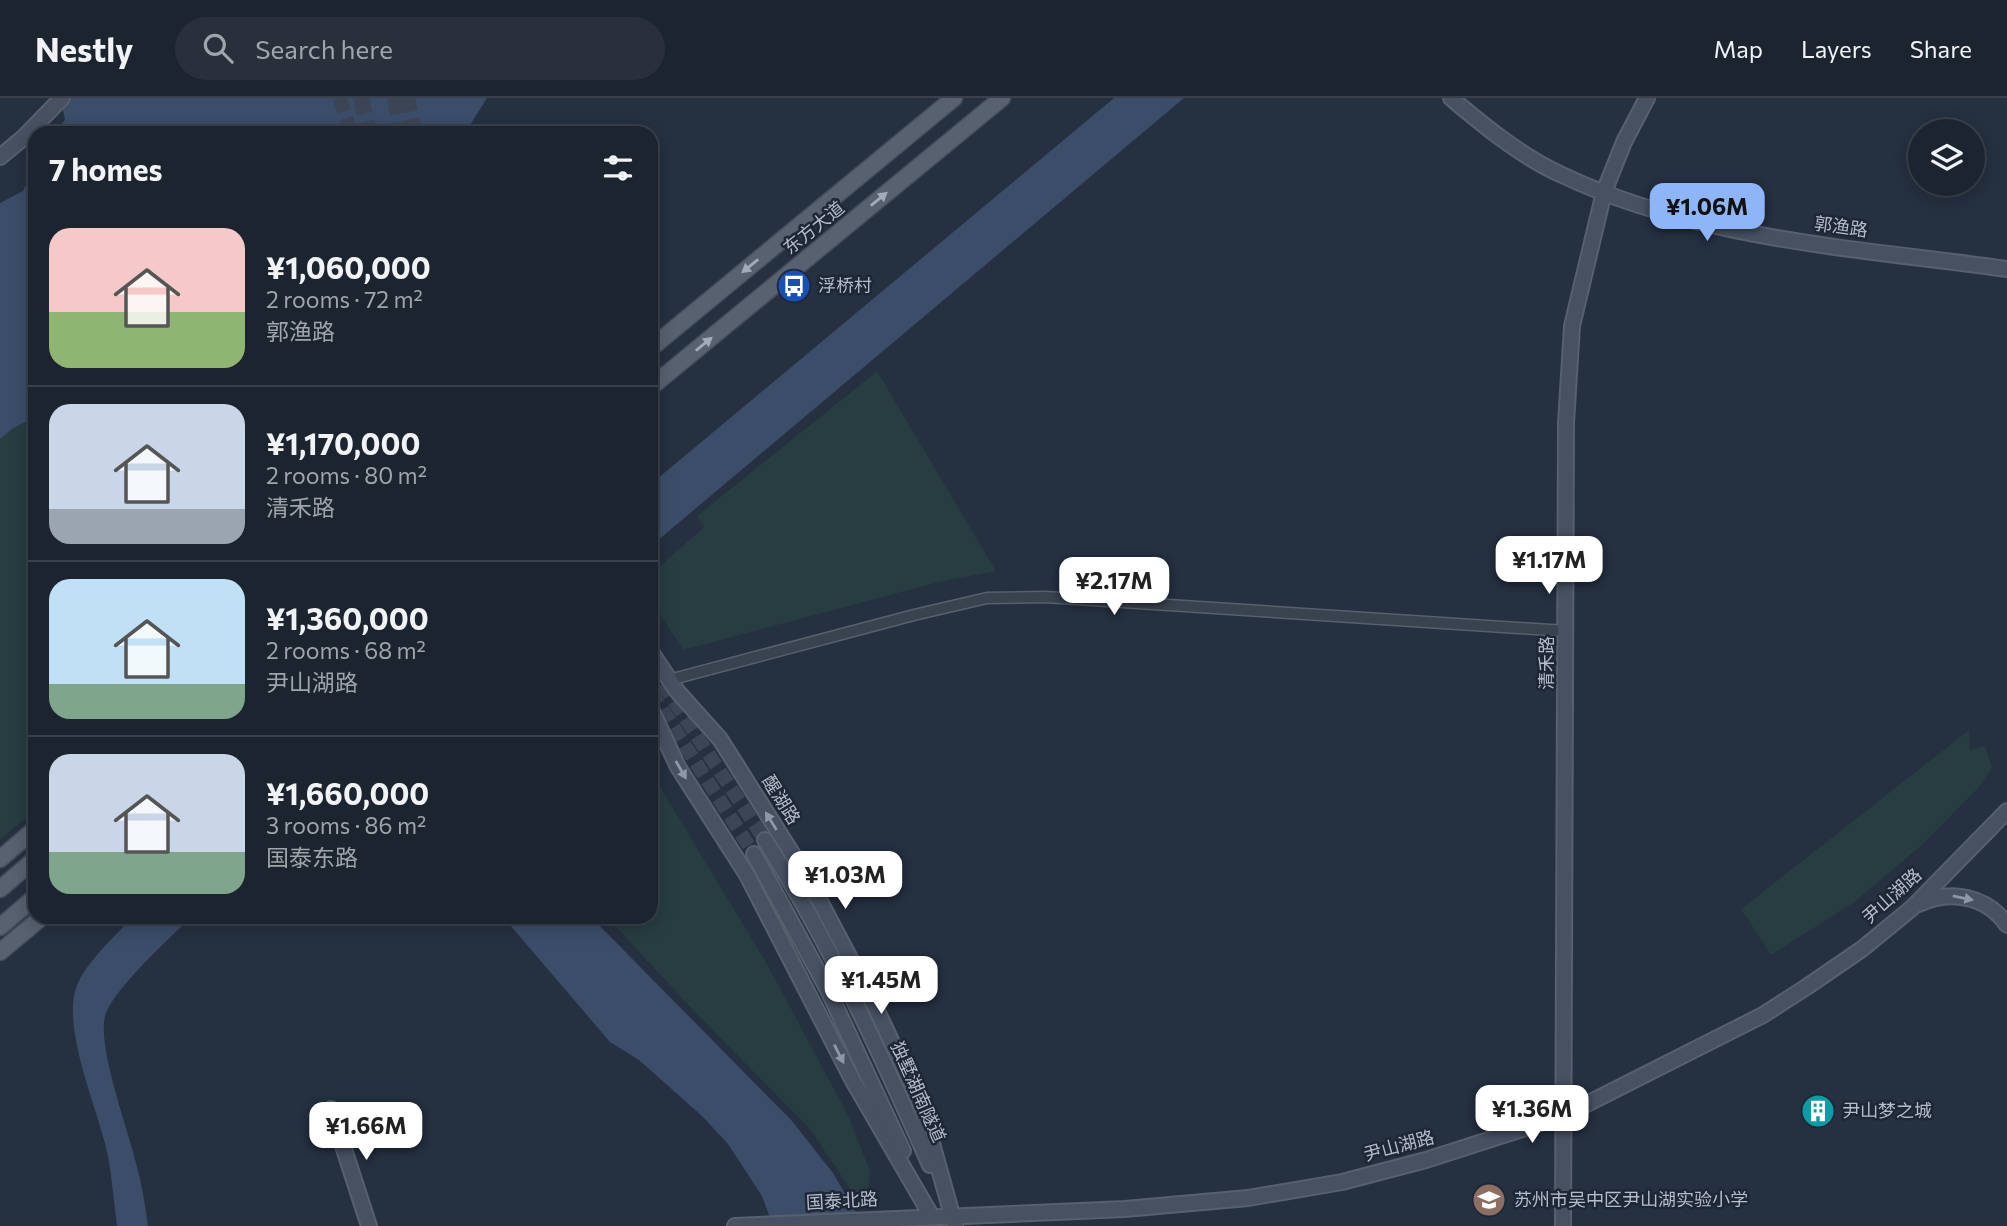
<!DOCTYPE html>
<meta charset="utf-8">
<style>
:root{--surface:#1c2430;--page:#29303c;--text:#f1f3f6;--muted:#a0a4ab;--line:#3a414c;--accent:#8db5f8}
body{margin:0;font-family:Commissioner,"Noto Sans SC",sans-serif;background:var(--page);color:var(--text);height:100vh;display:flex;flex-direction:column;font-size:26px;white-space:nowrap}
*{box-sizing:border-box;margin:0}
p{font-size:23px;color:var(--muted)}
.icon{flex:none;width:38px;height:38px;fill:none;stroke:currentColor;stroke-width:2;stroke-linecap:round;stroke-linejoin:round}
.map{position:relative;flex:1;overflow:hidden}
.sheet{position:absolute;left:28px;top:28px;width:630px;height:798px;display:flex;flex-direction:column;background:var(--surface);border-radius:21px;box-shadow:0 4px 18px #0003,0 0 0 2px var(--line)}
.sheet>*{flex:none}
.buttons{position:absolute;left:1908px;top:21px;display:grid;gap:14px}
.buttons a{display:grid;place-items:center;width:77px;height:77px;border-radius:50%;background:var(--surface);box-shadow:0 4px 18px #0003,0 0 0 2px var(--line);font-size:35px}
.price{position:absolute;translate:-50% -60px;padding:0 16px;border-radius:14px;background:#fff;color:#222;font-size:23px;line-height:46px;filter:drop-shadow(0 2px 4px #0008)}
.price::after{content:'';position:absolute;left:50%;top:42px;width:21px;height:16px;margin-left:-10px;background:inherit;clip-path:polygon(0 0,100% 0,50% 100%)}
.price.selected{background:var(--accent);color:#111}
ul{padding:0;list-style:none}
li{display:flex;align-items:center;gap:21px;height:175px;padding:0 21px}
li+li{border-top:2px solid var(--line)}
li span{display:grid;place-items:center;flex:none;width:196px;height:140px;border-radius:21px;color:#555}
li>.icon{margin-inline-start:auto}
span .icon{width:84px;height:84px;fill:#fffc;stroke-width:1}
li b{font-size:30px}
h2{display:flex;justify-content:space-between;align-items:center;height:84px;padding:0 21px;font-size:30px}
header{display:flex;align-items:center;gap:42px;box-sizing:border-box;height:98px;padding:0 35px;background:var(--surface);border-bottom:2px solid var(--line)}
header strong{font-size:33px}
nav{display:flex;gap:38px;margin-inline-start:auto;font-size:24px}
.search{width:490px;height:63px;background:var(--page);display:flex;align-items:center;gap:18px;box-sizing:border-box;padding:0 24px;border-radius:38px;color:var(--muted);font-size:26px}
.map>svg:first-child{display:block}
</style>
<header>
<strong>Nestly</strong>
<div class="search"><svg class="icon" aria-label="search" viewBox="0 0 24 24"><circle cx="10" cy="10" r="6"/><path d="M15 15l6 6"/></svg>Search here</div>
<nav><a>Map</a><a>Layers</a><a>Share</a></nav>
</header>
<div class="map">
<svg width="2007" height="1128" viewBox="0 0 2007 1128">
<rect width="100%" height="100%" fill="#253040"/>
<g fill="#273d41">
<path d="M 877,273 L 996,473 L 939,484 L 683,552 L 651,501 L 651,476 L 704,429 L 697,418 Z"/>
<path d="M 35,319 L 35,712 L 0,742 L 0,341 L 12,331 Z"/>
<path d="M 1969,632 L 1970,652 L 1985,648 L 1992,669 L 1980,688 L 1922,747 L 1853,805 L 1771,857 L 1741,811 Z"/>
<path d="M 651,674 L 767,866 L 848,1017 L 870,1073 L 868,1093 L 859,1098 L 853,1095 L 810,1031 L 693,912 L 607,819 L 651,819 Z"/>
</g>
<g fill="#3b4d69">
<path d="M 58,0 L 487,0 L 465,35 L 53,35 L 65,22 L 63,12 Z"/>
<path d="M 1114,0 L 1184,0 L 651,448 L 651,386 Z"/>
<path d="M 35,70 L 35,319 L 12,331 L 0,341 L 0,105 L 23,93 Z"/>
<path d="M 133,819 L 191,819 C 169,841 116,889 106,915 C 95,944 128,1031 136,1065 C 142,1086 145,1107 148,1128 L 117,1128 C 114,1105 112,1081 108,1058 C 99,1013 62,934 76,890 C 84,866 116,837 133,819 Z"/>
<path d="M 503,819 L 591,819 L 792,1023 L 833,1075 L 864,1128 L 773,1128 L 762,1098 L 728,1046 L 702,1018 L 639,962 L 610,944 Z"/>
</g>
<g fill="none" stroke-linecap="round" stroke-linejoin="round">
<g stroke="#3b4555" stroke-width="14" stroke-dasharray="14 7" stroke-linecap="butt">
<path d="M 340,0 L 351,35"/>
<path d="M 408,0 L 416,35"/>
<path d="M 651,568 L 765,742"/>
<path d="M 651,594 L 754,756"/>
</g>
<g stroke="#3b4555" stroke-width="16" stroke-dasharray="16 8" stroke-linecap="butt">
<path d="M 361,0 L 369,35"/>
<path d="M 395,0 L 401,35"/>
</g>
<defs>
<path id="street" d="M 669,582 L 914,517 L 987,500 L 1045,499 L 1566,533"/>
<g id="secondary">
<path d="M 1451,0 C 1483,27 1522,59 1560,76 C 1698,142 1857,150 2007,171"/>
<path d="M 0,59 L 23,40 L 62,0"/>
<path d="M 651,554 L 677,593 L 720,641 L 807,779 L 871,900 L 921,1006 L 955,1128"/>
<path d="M 651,611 L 678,669 L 747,777 L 852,981 L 932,1119"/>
<path d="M 765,742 C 830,845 881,956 930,1067"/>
<path d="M 754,756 L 828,892 L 903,1053"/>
<path d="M 1919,806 C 1950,791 1987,798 2007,827"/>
<path d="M 331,1011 L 369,1128"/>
<path d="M 735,1128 L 1125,1111 L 1248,1100 L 1342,1084 L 1426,1062 L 1563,1018 L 1763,917 L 1808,888 L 1862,851 L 1912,810 L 2007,713"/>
<path d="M 1563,1128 L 1566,325 L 1572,228 L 1604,94 L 1624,44 L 1647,0"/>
</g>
<g id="primary">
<path d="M 651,250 L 954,0"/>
<path d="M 651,289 L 1002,0"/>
<path d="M 0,761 L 35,731"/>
<path d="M 0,791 L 35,761"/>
<path d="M 0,829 L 35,799"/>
<path d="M 0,854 L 42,819"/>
</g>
</defs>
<use href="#street" stroke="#57606d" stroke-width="13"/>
<use href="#secondary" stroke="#57606d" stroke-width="18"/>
<use href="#primary" stroke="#434b59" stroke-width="19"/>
<use href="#street" stroke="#39424f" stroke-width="10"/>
<use href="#secondary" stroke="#475162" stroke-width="14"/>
<use href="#primary" stroke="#57616f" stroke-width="16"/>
</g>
<defs><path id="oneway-solid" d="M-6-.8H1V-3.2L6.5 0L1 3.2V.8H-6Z" transform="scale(1.75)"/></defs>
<g fill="#a3abb8">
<use href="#oneway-solid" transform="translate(879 101) rotate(-39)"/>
<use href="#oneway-solid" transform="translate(750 168) rotate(141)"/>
<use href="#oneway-solid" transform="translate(704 246) rotate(-39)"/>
</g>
<g fill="#8f97a6">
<use href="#oneway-solid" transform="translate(681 672) rotate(60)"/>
<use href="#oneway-solid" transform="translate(771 723) rotate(-122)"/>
<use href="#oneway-solid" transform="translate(1963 800) rotate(12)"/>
<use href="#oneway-solid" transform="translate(839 956) rotate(63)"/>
</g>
<defs>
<symbol id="bus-disc" viewBox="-11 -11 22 22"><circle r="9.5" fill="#1a4fb4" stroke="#1e2735"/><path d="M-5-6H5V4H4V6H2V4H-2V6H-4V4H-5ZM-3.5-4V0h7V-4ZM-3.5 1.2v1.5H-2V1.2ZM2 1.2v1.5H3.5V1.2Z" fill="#fff"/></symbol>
<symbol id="building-disc" viewBox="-11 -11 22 22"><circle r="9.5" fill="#0f9aa8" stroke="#1e2735"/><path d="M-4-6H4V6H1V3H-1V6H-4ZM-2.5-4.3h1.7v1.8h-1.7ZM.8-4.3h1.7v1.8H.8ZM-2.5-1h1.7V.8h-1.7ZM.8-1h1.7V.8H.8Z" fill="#fff"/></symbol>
<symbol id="school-disc" viewBox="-11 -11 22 22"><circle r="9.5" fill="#8d6e63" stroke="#1e2735"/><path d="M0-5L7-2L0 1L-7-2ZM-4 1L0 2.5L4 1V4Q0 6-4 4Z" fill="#fff"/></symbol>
</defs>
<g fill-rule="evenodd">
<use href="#bus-disc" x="775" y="169" width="38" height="38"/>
<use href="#building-disc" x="1799" y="994" width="38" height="38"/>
<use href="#school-disc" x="1470" y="1083" width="38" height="38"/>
</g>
<g text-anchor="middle" stroke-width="5" stroke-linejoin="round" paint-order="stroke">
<g font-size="18" fill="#b6bdca" stroke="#1e2735">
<text transform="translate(1841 129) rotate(8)" y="6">郭渔路</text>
<text transform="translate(814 130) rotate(-39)" y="6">东方大道</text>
<text transform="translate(1547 565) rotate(-90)" y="6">清禾路</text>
<text transform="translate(781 702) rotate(58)" y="6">醒湖路</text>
<text transform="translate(1892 798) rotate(-42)" y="6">尹山湖路</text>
<text transform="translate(918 994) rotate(66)" y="6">独墅湖南隧道</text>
<text transform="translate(1399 1048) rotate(-15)" y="6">尹山湖路</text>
<text transform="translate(842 1103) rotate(-3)" y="6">国泰北路</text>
</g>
<g font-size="18" fill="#b6bdca" stroke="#1e2735" text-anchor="start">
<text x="818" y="194">浮桥村</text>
<text x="1842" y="1019">尹山梦之城</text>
<text x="1514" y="1108">苏州市吴中区尹山湖实验小学</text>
</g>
</g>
</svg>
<div class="buttons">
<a><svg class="icon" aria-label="layers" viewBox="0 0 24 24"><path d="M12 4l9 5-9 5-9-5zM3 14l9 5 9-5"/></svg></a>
</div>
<b class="price selected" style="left:1707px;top:145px">¥1.06M</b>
<b class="price" style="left:1549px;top:498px">¥1.17M</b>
<b class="price" style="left:1114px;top:519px">¥2.17M</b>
<b class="price" style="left:845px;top:813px">¥1.03M</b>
<b class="price" style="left:881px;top:918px">¥1.45M</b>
<b class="price" style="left:1532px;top:1047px">¥1.36M</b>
<b class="price" style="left:366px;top:1064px">¥1.66M</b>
<section class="sheet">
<h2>7 homes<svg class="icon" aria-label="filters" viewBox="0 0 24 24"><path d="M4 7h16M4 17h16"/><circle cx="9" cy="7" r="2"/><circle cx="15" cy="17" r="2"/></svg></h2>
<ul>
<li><span style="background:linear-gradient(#f6c9c9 60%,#8fb573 0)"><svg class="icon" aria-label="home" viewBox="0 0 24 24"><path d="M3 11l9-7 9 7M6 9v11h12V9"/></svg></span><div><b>¥1,060,000</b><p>2 rooms · 72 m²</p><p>郭渔路</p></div></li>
<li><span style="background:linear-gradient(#c9d6e8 75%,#9aa5b1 0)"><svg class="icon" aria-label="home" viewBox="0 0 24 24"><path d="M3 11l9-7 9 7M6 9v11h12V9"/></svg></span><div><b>¥1,170,000</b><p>2 rooms · 80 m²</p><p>清禾路</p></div></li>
<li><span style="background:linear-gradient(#bfe0f5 75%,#7fa58c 0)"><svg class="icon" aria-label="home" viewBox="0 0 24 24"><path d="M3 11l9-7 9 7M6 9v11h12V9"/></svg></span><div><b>¥1,360,000</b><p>2 rooms · 68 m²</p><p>尹山湖路</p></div></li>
<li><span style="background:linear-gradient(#c9d6e8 70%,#7fa58c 0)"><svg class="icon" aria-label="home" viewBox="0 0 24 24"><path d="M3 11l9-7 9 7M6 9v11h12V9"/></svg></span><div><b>¥1,660,000</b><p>3 rooms · 86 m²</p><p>国泰东路</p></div></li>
</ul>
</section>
</div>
